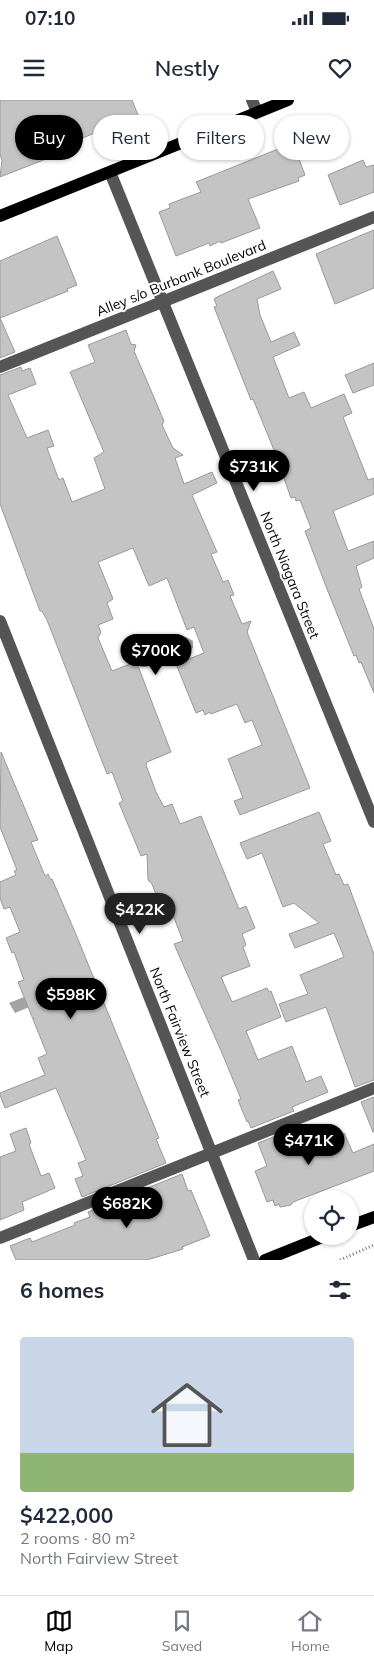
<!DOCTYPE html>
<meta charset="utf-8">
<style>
:root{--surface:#fff;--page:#f6f6f7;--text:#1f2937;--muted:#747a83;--line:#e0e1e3;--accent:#000}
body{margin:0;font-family:Mulish,sans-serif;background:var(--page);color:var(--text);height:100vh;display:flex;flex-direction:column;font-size:19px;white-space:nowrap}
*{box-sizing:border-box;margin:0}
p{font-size:16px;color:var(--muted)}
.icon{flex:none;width:28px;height:28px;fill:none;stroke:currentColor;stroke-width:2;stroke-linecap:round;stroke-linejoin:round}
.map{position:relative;height:1160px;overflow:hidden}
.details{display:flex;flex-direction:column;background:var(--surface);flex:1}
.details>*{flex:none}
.hud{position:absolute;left:15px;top:15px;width:345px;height:45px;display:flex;gap:10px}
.controls{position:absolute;left:304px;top:1090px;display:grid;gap:10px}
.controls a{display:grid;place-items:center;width:55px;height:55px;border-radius:50%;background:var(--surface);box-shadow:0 1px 4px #0004;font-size:25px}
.price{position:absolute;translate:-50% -42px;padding:0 11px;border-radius:18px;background:var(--accent);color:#fff;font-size:16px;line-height:32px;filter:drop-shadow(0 1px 2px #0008)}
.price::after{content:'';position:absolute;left:50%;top:30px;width:15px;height:11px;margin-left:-8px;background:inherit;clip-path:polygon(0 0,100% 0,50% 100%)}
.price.selected{background:#222;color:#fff}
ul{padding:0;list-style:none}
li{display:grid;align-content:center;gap:10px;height:265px;padding:0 20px}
li span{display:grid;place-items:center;height:155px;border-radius:5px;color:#555}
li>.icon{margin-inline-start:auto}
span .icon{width:90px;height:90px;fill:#fffc;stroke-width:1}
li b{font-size:21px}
h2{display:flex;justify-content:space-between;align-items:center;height:60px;padding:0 20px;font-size:21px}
.chip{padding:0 18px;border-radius:22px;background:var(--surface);box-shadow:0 1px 4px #0004;font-size:18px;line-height:45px}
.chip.selected{background:var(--accent);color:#fff}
.status{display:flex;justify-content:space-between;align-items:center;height:35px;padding:0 25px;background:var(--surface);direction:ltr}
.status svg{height:14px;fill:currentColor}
header{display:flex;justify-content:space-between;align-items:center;height:65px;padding:0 20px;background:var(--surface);font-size:22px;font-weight:600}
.menu{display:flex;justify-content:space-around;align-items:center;height:70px;border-top:1px solid var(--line);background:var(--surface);font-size:14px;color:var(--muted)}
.menu a{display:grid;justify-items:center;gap:2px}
.menu .selected{color:var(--accent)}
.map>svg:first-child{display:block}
</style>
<div class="status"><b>07:10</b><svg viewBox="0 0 49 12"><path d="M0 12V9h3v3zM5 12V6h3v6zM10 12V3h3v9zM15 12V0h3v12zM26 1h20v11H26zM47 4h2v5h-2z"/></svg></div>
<header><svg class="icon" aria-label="menu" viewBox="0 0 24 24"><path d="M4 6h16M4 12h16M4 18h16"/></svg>Nestly<svg class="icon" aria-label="heart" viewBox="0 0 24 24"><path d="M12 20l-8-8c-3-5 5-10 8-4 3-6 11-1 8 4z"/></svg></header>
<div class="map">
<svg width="374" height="1160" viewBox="0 0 374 1160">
<rect width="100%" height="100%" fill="#fff"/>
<g fill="#a3a3a3">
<path d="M 186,537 L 193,541 L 193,548 L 166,560 L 163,547 Z"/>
<path d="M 133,543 L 150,557 L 151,562 L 147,567 L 141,567 L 137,559 L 126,554 L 125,548 Z"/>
<path d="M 34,893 L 39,903 L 15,913 L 9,903 Z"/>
</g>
<g fill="#c4c4c4" stroke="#999">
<path d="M 0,0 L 132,0 L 138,15 L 44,54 L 46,59 L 0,77 L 2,60 L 0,55 Z"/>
<path d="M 293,43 L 305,75 L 298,78 L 299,81 L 248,99 L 260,128 L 221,143 L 220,141 L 210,146 L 209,143 L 176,156 L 159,112 L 170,108 L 169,104 L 201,92 L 196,82 Z"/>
<path d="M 363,60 L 366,67 L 374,65 L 374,92 L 340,105 L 328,75 Z"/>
<path d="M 374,130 L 374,188 L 335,204 L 316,154 Z"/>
<path d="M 57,136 L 77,185 L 67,189 L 68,191 L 0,218 L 0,161 Z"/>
<path d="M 273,171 L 281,189 L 257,199 L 260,215 L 271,242 L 294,232 L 300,245 L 273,257 L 289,298 L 304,292 L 311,308 L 344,294 L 352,313 L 343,317 L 368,380 L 374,378 L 374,394 L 333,411 L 348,451 L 374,441 L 374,458 L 356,466 L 362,487 L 359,489 L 374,529 L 374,593 L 361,562 L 359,563 L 356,555 L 354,556 L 327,489 L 305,431 L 311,428 L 300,400 L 296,401 L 295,397 L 291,398 L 274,350 L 253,299 L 251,300 L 214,207 L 217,206 L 214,199 L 217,197 Z"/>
<path d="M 0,218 L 15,252 L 0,258 Z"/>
<path d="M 126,230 L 131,244 L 136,245 L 134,251 L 164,321 L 162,325 L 173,348 L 183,355 L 175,358 L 184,384 L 212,372 L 217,383 L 192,395 L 217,452 L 211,454 L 223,482 L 228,480 L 234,495 L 230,496 L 242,524 L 251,521 L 247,532 L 310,688 L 240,715 L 234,701 L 243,698 L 228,659 L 262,645 L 252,620 L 245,623 L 237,604 L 211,614 L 210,612 L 205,615 L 203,610 L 196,613 L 176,564 L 204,553 L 194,527 L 187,530 L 167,478 L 149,486 L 133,448 L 98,462 L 113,499 L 107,503 L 113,519 L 98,525 L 101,532 L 98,538 L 112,571 L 135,562 L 138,566 L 171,652 L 147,662 L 146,665 L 156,692 L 164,707 L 172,704 L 180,724 L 201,716 L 239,809 L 246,806 L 255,828 L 242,834 L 246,845 L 243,847 L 250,866 L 221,877 L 232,902 L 267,888 L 269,892 L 271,891 L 281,917 L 246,931 L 258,960 L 292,946 L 306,982 L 321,976 L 328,992 L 292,1007 L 294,1011 L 251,1028 L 248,1021 L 247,1022 L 238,1000 L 241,999 L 222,953 L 174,844 L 183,841 L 171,810 L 168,807 L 162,810 L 152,784 L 148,780 L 147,754 L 141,756 L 119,703 L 123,701 L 112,672 L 107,674 L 47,520 L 42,511 L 40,511 L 0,404 L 0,275 L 21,267 L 22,271 L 30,268 L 36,284 L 8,295 L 27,338 L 48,330 L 54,346 L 47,348 L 59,380 L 63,378 L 72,402 L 105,389 L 94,358 L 104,352 L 70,272 L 95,262 L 88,245 Z"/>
<path d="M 374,263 L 374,285 L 353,293 L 345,275 Z"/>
<path d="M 1,652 L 38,740 L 31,742 L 45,776 L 48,774 L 50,779 L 52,779 L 75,832 L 159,1038 L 156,1039 L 166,1063 L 82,1097 L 75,1079 L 83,1076 L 78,1063 L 86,1060 L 56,988 L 5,1008 L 0,995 L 0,993 L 45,975 L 38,958 L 47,954 L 18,882 L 24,880 L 14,852 L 12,853 L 6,838 L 20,832 L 10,807 L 4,809 L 0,798 L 0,782 L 16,775 L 14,771 L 17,770 L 0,727 Z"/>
<path d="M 319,712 L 331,741 L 323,744 L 336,775 L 339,774 L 344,785 L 348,784 L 374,854 L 374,980 L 355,987 L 326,907 L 286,922 L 279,904 L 308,894 L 300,875 L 344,857 L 334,833 L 295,848 L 289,834 L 319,823 L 294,803 L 283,807 L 262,753 L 247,759 L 240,743 Z"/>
<path d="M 374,997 L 374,1032 L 373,1032 L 361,1002 Z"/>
<path d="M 299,1027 L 302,1035 L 311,1032 L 315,1044 L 344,1033 L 353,1053 L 374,1044 L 374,1071 L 293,1102 L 291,1105 L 280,1107 L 279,1104 L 275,1106 L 273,1100 L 267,1102 L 255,1071 L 267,1066 L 258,1043 Z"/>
<path d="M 26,1028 L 31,1043 L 29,1044 L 41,1076 L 49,1073 L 55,1088 L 22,1102 L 24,1110 L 0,1120 L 0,1057 L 16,1051 L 10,1034 Z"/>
<path d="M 182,1074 L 188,1091 L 191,1090 L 210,1136 L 182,1147 L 183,1149 L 147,1160 L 16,1160 L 10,1146 L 30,1138 L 32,1142 L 75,1125 L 74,1123 L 90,1117 L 88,1112 Z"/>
</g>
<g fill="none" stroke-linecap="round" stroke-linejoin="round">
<path stroke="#777" stroke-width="3" stroke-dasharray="1 2.5" stroke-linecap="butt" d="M 340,1160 L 374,1145"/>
<g stroke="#555" stroke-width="12">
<path d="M 252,0 L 257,12"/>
<path d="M 110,72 L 374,722"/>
<path d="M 0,267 L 374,117"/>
<path d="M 0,521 L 254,1160"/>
<path d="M 0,1138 L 374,988"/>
</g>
<g stroke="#000" stroke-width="12">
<path d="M 0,116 L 288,0"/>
<path d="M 350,1126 L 374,1117"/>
<path d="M 265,1160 L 325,1136"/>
</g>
</g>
<g text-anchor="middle" stroke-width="4" stroke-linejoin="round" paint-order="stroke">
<g font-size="14" fill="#000" stroke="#fff">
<text transform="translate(181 178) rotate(-22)" y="5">Alley s/o Burbank Boulevard</text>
<text transform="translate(290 475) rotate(68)" y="5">North Niagara Street</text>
<text transform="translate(180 932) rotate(68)" y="5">North Fairview Street</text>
</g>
</g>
</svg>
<div class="controls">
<a><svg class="icon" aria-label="locate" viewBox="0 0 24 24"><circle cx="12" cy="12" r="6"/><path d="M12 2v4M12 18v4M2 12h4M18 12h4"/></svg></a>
</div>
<b class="price" style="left:254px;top:392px">$731K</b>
<b class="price" style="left:156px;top:576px">$700K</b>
<b class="price selected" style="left:140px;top:835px">$422K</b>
<b class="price" style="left:71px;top:920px">$598K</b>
<b class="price" style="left:309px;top:1066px">$471K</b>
<b class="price" style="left:127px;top:1129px">$682K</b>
<div class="hud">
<a class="chip selected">Buy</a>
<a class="chip">Rent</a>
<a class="chip">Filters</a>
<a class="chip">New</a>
</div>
</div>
<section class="details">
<h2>6 homes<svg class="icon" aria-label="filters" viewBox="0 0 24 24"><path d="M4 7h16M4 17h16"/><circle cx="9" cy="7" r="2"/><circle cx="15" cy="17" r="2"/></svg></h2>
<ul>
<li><span style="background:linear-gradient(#c9d6e8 75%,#8fb573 0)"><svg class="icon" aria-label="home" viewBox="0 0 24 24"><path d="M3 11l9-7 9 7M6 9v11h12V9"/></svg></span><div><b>$422,000</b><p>2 rooms · 80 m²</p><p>North Fairview Street</p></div></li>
</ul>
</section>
<nav class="menu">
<a class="selected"><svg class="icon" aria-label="map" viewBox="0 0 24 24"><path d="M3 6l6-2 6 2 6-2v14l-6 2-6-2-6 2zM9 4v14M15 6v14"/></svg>Map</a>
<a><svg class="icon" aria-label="saved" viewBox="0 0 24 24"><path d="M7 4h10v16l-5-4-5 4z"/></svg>Saved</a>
<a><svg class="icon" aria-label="home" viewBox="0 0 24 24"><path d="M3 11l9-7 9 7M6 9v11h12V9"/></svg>Home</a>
</nav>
